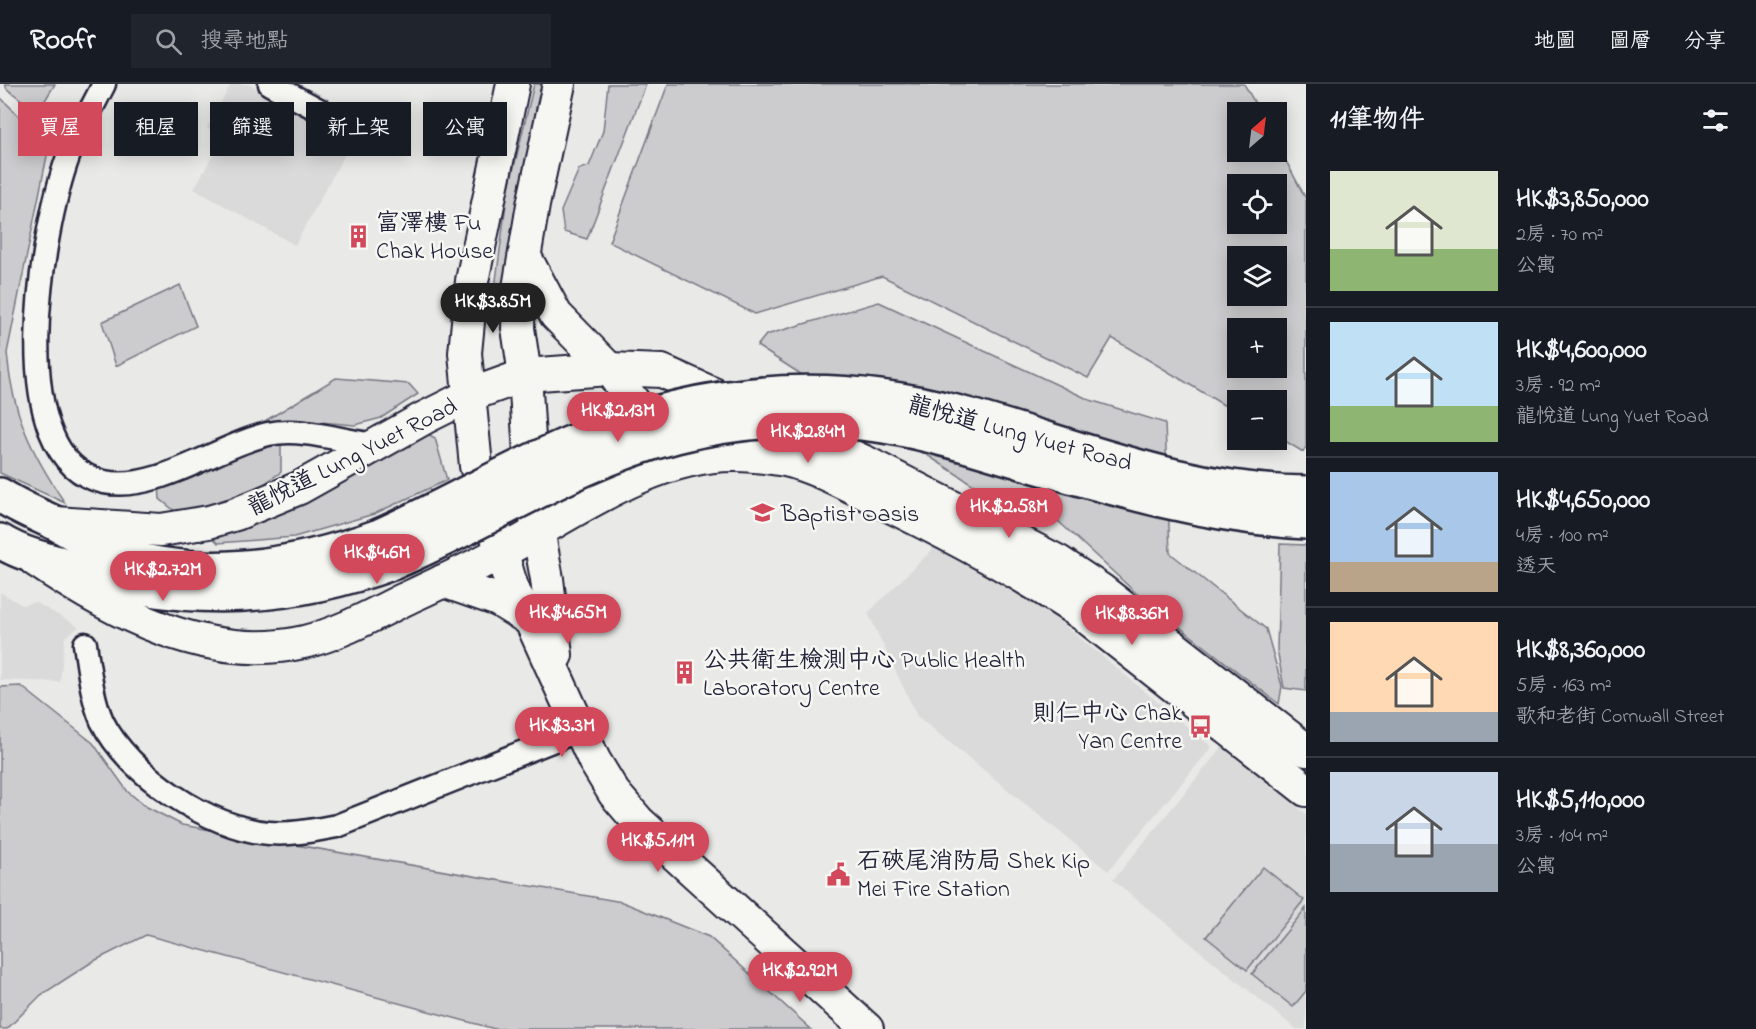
<!DOCTYPE html>
<html lang="zh-TW">
<meta charset="utf-8">
<style>
:root{--surface:#171b24;--page:#20242c;--text:#f1f3f6;--muted:#9ea1a6;--line:#363941;--accent:#d1495b}
body{margin:0;font-family:"Indie Flower","LXGW WenKai TC",sans-serif;background:var(--page);color:var(--text);height:100vh;display:flex;flex-direction:column;font-size:22px;white-space:nowrap}
*{box-sizing:border-box;margin:0}
p{font-size:20px;color:var(--muted)}
.icon{flex:none;width:33px;height:33px;fill:none;stroke:currentColor;stroke-width:2;stroke-linecap:round;stroke-linejoin:round}
.map{position:relative;flex:1;overflow:hidden}
.side{display:flex;flex-direction:column;background:var(--surface);width:450px}
.side>*{flex:none}
.guide{position:absolute;left:18px;top:18px;width:570px;height:54px;display:flex;gap:12px}
.needle{width:39px;rotate:28deg}
.fabs{position:absolute;left:1227px;top:18px;display:grid;gap:12px}
.fabs a{display:grid;place-items:center;width:60px;height:60px;border-radius:0px;background:var(--surface);box-shadow:0 3px 15px #0003;font-size:30px}
.price{position:absolute;translate:-50% -51px;padding:0 14px;border-radius:21px;background:var(--accent);color:#fff;font-size:20px;line-height:39px;filter:drop-shadow(0 2px 3px #0008)}
.price::after{content:'';position:absolute;left:50%;top:36px;width:18px;height:14px;margin-left:-9px;background:inherit;clip-path:polygon(0 0,100% 0,50% 100%)}
.price.active{background:#222;color:#fff}
ul{padding:0;list-style:none}
li{display:flex;align-items:center;gap:18px;height:150px;padding:0 24px}
li+li{border-top:2px solid var(--line)}
li span{display:grid;place-items:center;flex:none;width:168px;height:120px;border-radius:0px;color:#555}
li>.icon{margin-inline-start:auto}
span .icon{width:72px;height:72px;fill:#fffc;stroke-width:1}
li b{font-size:26px}
h2{display:flex;justify-content:space-between;align-items:center;height:72px;padding:0 24px;font-size:26px}
.chip{padding:0 21px;border-radius:0px;background:var(--surface);box-shadow:0 3px 15px #0003;font-size:21px;line-height:54px}
.chip.active{background:var(--accent);color:#fff}
header{display:flex;align-items:center;gap:36px;box-sizing:border-box;height:84px;padding:0 30px;background:var(--surface);border-bottom:2px solid var(--line)}
header strong{font-size:28px}
nav{display:flex;gap:33px;margin-inline-start:auto;font-size:21px}
.search{width:420px;height:54px;background:var(--page);display:flex;align-items:center;gap:15px;box-sizing:border-box;padding:0 21px;border-radius:0px;color:var(--muted);font-size:22px}
main{display:flex;flex:1;min-height:0}
.map>svg:first-child{display:block}
</style>
<header>
<strong>Roofr</strong>
<div class="search"><svg class="icon" aria-label="search" viewBox="0 0 24 24"><circle cx="10" cy="10" r="6"/><path d="M15 15l6 6"/></svg>搜尋地點</div>
<nav><a>地圖</a><a>圖層</a><a>分享</a></nav>
</header>
<main>
<div class="map">
<svg width="1306" height="945" viewBox="0 0 1306 945">
<rect width="100%" height="100%" fill="#e9e9e7"/>
<filter id="ink" filterUnits="userSpaceOnUse"><feTurbulence type="fractalNoise" baseFrequency=".0167" numOctaves="2"/><feDisplacementMap in="SourceGraphic" scale="12" xChannelSelector="R" yChannelSelector="G"/><feConvolveMatrix kernelMatrix="1 2 1 2 8 2 1 2 1" color-interpolation-filters="sRGB"/></filter>
<g filter="url(#ink)">
<g fill="#dadada">
<path d="M 231,0 L 248,0 L 352,57 L 295,161 L 194,105 L 223,53 L 207,44 Z"/>
<path d="M 937,461 L 982,473 L 1212,663 L 1108,787 L 917,632 L 868,529 Z"/>
<path d="M 0,508 L 22,521 L 35,518 L 79,543 L 65,553 L 60,598 L 0,596 Z"/>
<path d="M 1223,662 L 1306,730 L 1306,945 L 1296,945 L 1113,796 Z"/>
</g>
<g fill="#ccccce" stroke="#777784" stroke-width="1.5" fill-rule="evenodd">
<path d="M 5,0 L 55,0 L 38,28 L 7,5 Z"/>
<path d="M 534,0 L 545,0 L 505,233 L 491,235 L 507,112 Z"/>
<path d="M 608,0 L 646,0 L 587,155 L 564,148 L 561,127 L 579,85 L 589,82 L 603,47 Z"/>
<path d="M 668,0 L 1244,0 L 1260,28 L 1238,28 L 1238,68 L 1276,68 L 1277,60 L 1306,115 L 1306,363 L 1303,368 L 1277,352 L 1276,316 L 1238,316 L 1237,329 L 1112,254 L 1088,294 L 882,192 L 755,230 L 609,158 ZM 1238,100 L 1276,100 L 1276,140 L 1238,140 ZM 1238,172 L 1276,172 L 1276,212 L 1238,212 ZM 1238,244 L 1276,244 L 1276,284 L 1238,284 Z"/>
<path d="M 0,13 L 49,62 L 7,269 C 12,330 32,370 65,419 L 0,389 Z"/>
<path d="M 180,201 L 196,242 L 116,282 L 102,238 Z"/>
<path d="M 879,218 L 1090,316 L 1165,339 L 1170,469 L 1266,545 L 1282,602 L 1279,620 L 1136,509 L 1057,436 L 1021,417 L 983,407 L 757,262 L 766,251 Z"/>
<path d="M 336,294 L 409,300 L 418,310 L 381,334 L 355,341 L 296,336 L 260,340 Z"/>
<path d="M 426,349 L 435,354 L 447,396 L 374,430 L 294,453 L 218,459 L 209,449 L 340,400 Z"/>
<path d="M 272,356 L 281,358 L 281,388 L 245,413 L 176,428 L 160,415 L 159,401 L 187,396 Z"/>
<path d="M 1280,460 L 1306,461 L 1306,607 L 1284,604 L 1277,565 Z"/>
<path d="M 21,602 L 93,659 L 128,708 L 147,723 L 182,741 L 622,818 L 709,853 L 811,945 L 495,945 L 146,851 L 92,878 L 41,911 L 7,945 L 0,945 L 0,603 Z"/>
<path d="M 1263,783 L 1304,816 L 1247,886 L 1206,853 Z"/>
<path d="M 1306,824 L 1306,907 L 1293,923 L 1252,890 Z"/>
</g>
<g fill="none" stroke-linecap="round" stroke-linejoin="round">
<defs>
<g id="street">
<path d="M 104,0 C 92,24 78,48 68,73 C 42,145 0,376 104,398 C 156,409 219,361 268,350 C 303,343 341,357 376,361"/>
<path d="M 270,0 L 366,51"/>
<path d="M 85,560 C 89,585 92,614 102,637 C 128,690 210,745 269,749 C 292,751 315,746 337,742 L 579,646"/>
</g>
<g id="secondary">
<path d="M 513,0 L 472,197 L 465,269 L 476,382 L 513,507 L 531,537 L 594,676 L 614,709 L 638,737 L 867,945"/>
<path d="M 525,173 L 556,231 L 609,285 L 633,317 L 639,329 L 643,359"/>
<path d="M 55,439 L 161,446 L 209,438 L 236,430 L 299,404 L 424,334 L 470,311 L 525,291 L 609,285 L 662,287 L 865,378 L 1059,478 L 1101,506 L 1306,666"/>
<path d="M 35,476 C 112,528 207,580 304,558 C 339,550 372,531 405,515 C 450,494 496,473 539,447 C 597,413 666,370 736,371 C 754,372 776,373 793,378 C 826,388 858,406 888,421 C 956,454 1022,489 1085,532 L 1306,706"/>
<path d="M 443,497 L 498,516 L 529,535"/>
<path d="M 556,571 L 547,495 L 533,418 L 525,291 L 518,244 L 519,204 L 533,121 L 559,0"/>
</g>
<g id="primary">
<path d="M 0,411 C 17,422 35,430 53,438 C 74,449 92,462 114,469 C 202,498 294,483 379,452"/>
<path d="M 0,457 C 24,472 52,477 78,484 C 100,491 121,499 144,504 C 228,519 312,508 392,479"/>
</g>
</defs>
<use href="#street" stroke="#22223b" stroke-width="27"/>
<use href="#secondary" stroke="#22223b" stroke-width="36"/>
<use href="#primary" stroke="#22223b" stroke-width="38"/>
<use href="#street" stroke="#f6f6f2" stroke-width="22"/>
<use href="#secondary" stroke="#f6f6f2" stroke-width="32"/>
<use href="#primary" stroke="#f6f6f2" stroke-width="33"/>
<defs>
<g id="primary-bridge">
<path d="M 379,452 C 447,422 511,383 580,355 C 702,305 829,294 956,328 C 1070,359 1186,409 1306,409"/>
<path d="M 392,479 C 487,439 575,378 676,352 C 736,337 800,333 862,339 C 918,345 972,363 1025,379 C 1118,406 1209,433 1306,438"/>
</g>
</defs>
<use href="#primary-bridge" stroke="#22223b" stroke-width="38" stroke-linecap="butt"/>
<use href="#primary-bridge" stroke="#f6f6f2" stroke-width="33"/>
</g>
</g>
<defs>
<symbol id="building-bare" viewBox="-9 -9 18 18"><path d="M-4-6H4V6H1V3H-1V6H-4ZM-2.5-4.3h1.7v1.8h-1.7ZM.8-4.3h1.7v1.8H.8ZM-2.5-1h1.7V.8h-1.7ZM.8-1h1.7V.8H.8Z" fill="#d1495b" stroke="#f6f6f2" stroke-width="2.5" paint-order="stroke"/></symbol>
<symbol id="school-bare" viewBox="-9 -9 18 18"><path d="M0-5L7-2L0 1L-7-2ZM-4 1L0 2.5L4 1V4Q0 6-4 4Z" fill="#d1495b" stroke="#f6f6f2" stroke-width="2.5" paint-order="stroke"/></symbol>
<symbol id="bus-bare" viewBox="-9 -9 18 18"><path d="M-5-6H5V4H4V6H2V4H-2V6H-4V4H-5ZM-3.5-4V0h7V-4ZM-3.5 1.2v1.5H-2V1.2ZM2 1.2v1.5H3.5V1.2Z" fill="#d1495b" stroke="#f6f6f2" stroke-width="2.5" paint-order="stroke"/></symbol>
<symbol id="civic-bare" viewBox="-9 -9 18 18"><path d="M-.6-6.5H3V-4.5H.6V-3L4-1V1h2V6H-6V1h2V-1L-.6-3ZM-1.2 2.5V6h2.4V2.5Z" fill="#d1495b" stroke="#f6f6f2" stroke-width="2.5" paint-order="stroke"/></symbol>
</defs>
<g fill-rule="evenodd">
<use href="#building-bare" x="342" y="136" width="33" height="33"/>
<use href="#school-bare" x="746" y="412" width="33" height="33"/>
<use href="#building-bare" x="668" y="572" width="33" height="33"/>
<use href="#bus-bare" x="1184" y="626" width="33" height="33"/>
<use href="#civic-bare" x="822" y="774" width="33" height="33"/>
</g>
<g text-anchor="middle" stroke-width="5" stroke-linejoin="round" paint-order="stroke">
<g font-size="24" fill="#22223b" stroke="#f6f6f2" text-anchor="start">
<text x="376" y="146">富澤樓 Fu<tspan x="376" dy="28">Chak House</tspan></text>
<text x="781" y="437">Baptist Oasis</text>
<text x="703" y="583">公共衛生檢測中心 Public Health<tspan x="703" dy="28">Laboratory Centre</tspan></text>
<text x="1182" y="636" text-anchor="end">則仁中心 Chak<tspan x="1182" dy="28">Yan Centre</tspan></text>
<text x="857" y="784">石硤尾消防局 Shek Kip<tspan x="857" dy="28">Mei Fire Station</tspan></text>
</g>
<g font-size="24" fill="#22223b" stroke="#f6f6f2">
<text transform="translate(1020 349) rotate(15)" y="8">龍悅道 Lung Yuet Road</text>
<text transform="translate(352 372) rotate(-27)" y="8">龍悅道 Lung Yuet Road</text>
</g>
</g>
</svg>
<div class="fabs">
<a><svg class="needle" viewBox="-14 -14 28 28"><path d="M0-13l5 13h-10z" fill="#e53935"/><path d="M0 13l5-13h-10z" fill="#9ea1a6"/></svg></a>
<a><svg class="icon" aria-label="locate" viewBox="0 0 24 24"><circle cx="12" cy="12" r="6"/><path d="M12 2v4M12 18v4M2 12h4M18 12h4"/></svg></a>
<a><svg class="icon" aria-label="layers" viewBox="0 0 24 24"><path d="M12 4l9 5-9 5-9-5zM3 14l9 5 9-5"/></svg></a>
<a>+</a>
<a>−</a>
</div>
<b class="price active" style="left:493px;top:250px">HK$3.85M</b>
<b class="price" style="left:618px;top:359px">HK$2.13M</b>
<b class="price" style="left:808px;top:380px">HK$2.84M</b>
<b class="price" style="left:1009px;top:455px">HK$2.58M</b>
<b class="price" style="left:377px;top:501px">HK$4.6M</b>
<b class="price" style="left:163px;top:518px">HK$2.72M</b>
<b class="price" style="left:568px;top:561px">HK$4.65M</b>
<b class="price" style="left:1132px;top:562px">HK$8.36M</b>
<b class="price" style="left:562px;top:674px">HK$3.3M</b>
<b class="price" style="left:658px;top:789px">HK$5.11M</b>
<b class="price" style="left:800px;top:919px">HK$2.92M</b>
<div class="guide">
<a class="chip active">買屋</a>
<a class="chip">租屋</a>
<a class="chip">篩選</a>
<a class="chip">新上架</a>
<a class="chip">公寓</a>
</div>
</div>
<section class="side">
<h2>11筆物件<svg class="icon" aria-label="filters" viewBox="0 0 24 24"><path d="M4 7h16M4 17h16"/><circle cx="9" cy="7" r="2"/><circle cx="15" cy="17" r="2"/></svg></h2>
<ul>
<li><span style="background:linear-gradient(#dfe7d0 65%,#8fb573 0)"><svg class="icon" aria-label="home" viewBox="0 0 24 24"><path d="M3 11l9-7 9 7M6 9v11h12V9"/></svg></span><div><b>HK$3,850,000</b><p>2房 · 70 m²</p><p>公寓</p></div></li>
<li><span style="background:linear-gradient(#bfe0f5 70%,#8fb573 0)"><svg class="icon" aria-label="home" viewBox="0 0 24 24"><path d="M3 11l9-7 9 7M6 9v11h12V9"/></svg></span><div><b>HK$4,600,000</b><p>3房 · 92 m²</p><p>龍悅道 Lung Yuet Road</p></div></li>
<li><span style="background:linear-gradient(#a9c7e8 75%,#b9a48a 0)"><svg class="icon" aria-label="home" viewBox="0 0 24 24"><path d="M3 11l9-7 9 7M6 9v11h12V9"/></svg></span><div><b>HK$4,650,000</b><p>4房 · 100 m²</p><p>透天</p></div></li>
<li><span style="background:linear-gradient(#ffd9b3 75%,#9aa5b1 0)"><svg class="icon" aria-label="home" viewBox="0 0 24 24"><path d="M3 11l9-7 9 7M6 9v11h12V9"/></svg></span><div><b>HK$8,360,000</b><p>5房 · 163 m²</p><p>歌和老街 Cornwall Street</p></div></li>
<li><span style="background:linear-gradient(#c9d6e8 60%,#9aa5b1 0)"><svg class="icon" aria-label="home" viewBox="0 0 24 24"><path d="M3 11l9-7 9 7M6 9v11h12V9"/></svg></span><div><b>HK$5,110,000</b><p>3房 · 104 m²</p><p>公寓</p></div></li>
</ul>
</section>
</main>
